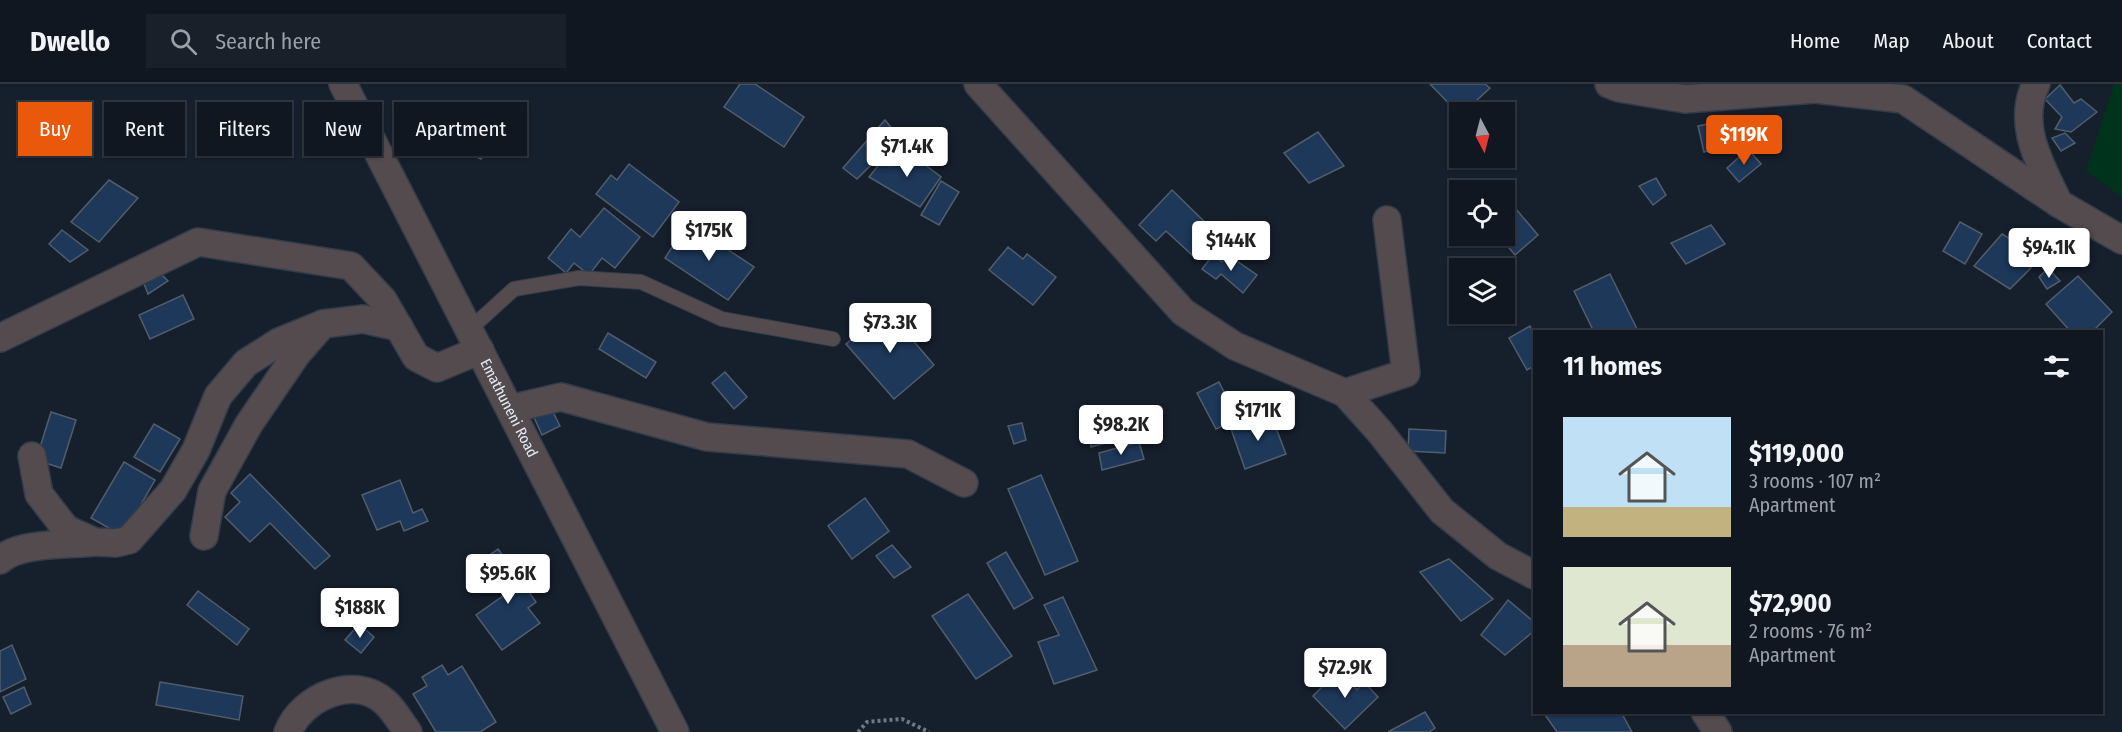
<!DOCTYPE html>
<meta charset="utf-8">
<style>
:root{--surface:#101721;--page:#19202a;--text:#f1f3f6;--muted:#9c9fa5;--line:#30363f;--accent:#ea580c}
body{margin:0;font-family:"Fira Sans Condensed",sans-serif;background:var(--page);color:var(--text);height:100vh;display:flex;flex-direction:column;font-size:22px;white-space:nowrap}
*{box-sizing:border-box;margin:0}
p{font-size:20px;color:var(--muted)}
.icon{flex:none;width:33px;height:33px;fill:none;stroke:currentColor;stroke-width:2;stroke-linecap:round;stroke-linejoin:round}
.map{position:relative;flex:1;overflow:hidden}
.details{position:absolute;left:1533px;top:246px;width:570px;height:384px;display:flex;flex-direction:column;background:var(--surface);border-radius:0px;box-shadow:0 2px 4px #0004,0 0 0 2px var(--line)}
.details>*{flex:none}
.top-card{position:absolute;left:18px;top:18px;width:570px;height:54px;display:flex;gap:12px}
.needle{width:39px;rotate:173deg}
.fabs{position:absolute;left:1449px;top:18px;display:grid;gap:12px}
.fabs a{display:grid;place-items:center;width:66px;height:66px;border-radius:0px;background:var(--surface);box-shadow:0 2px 4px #0004,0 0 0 2px var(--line);font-size:30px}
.price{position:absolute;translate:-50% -51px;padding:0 14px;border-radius:6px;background:#fff;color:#222;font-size:20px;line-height:39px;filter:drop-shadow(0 2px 3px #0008)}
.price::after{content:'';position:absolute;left:50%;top:36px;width:18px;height:14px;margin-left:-9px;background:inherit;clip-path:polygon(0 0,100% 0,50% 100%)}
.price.on{background:var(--accent);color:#fff}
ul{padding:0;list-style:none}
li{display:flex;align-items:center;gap:18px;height:150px;padding:0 30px}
li span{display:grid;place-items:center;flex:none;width:168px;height:120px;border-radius:0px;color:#555}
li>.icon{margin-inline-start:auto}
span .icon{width:72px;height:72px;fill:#fffc;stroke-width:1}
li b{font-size:26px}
h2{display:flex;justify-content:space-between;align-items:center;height:72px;padding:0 30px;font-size:26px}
.chip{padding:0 21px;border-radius:0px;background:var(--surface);box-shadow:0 2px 4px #0004,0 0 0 2px var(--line);font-size:21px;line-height:54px}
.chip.on{background:var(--accent);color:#fff}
header{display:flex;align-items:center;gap:36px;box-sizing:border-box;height:84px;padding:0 30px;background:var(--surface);border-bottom:2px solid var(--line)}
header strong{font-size:28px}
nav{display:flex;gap:33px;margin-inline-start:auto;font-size:21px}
.search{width:420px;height:54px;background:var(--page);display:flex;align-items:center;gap:15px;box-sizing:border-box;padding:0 21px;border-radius:0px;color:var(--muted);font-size:22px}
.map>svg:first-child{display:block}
</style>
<header>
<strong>Dwello</strong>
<div class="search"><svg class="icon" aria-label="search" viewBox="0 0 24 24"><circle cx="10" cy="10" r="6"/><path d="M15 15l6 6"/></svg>Search here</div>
<nav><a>Home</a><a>Map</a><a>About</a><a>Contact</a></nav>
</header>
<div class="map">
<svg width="2122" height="648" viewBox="0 0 2122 648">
<rect width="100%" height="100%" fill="#161f2c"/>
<path fill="#00331c" d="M 2114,0 L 2122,0 L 2122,113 L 2086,87 Z"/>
<g fill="#1e385a" stroke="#525d6c" stroke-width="1.5">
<path d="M 740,0 L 755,0 L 804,33 L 784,63 L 724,23 Z"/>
<path d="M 1430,0 L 1485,0 L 1490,4 L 1464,28 L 1460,28 L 1460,31 Z"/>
<path d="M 2060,1 L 2074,19 L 2081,15 L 2097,28 L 2071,48 L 2055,45 L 2062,33 L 2045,15 Z"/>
<path d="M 473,21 L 501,33 L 481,75 L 454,63 Z"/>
<path d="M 1730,35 L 1736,60 L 1704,68 L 1698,42 Z"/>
<path d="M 885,36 L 899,53 L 857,95 L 843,84 Z"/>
<path d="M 1318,48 L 1344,82 L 1309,99 L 1284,69 Z"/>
<path d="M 2065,49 L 2075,59 L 2061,67 L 2052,54 Z"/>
<path d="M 903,64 L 941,93 L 920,123 L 869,93 L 881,78 L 890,82 Z"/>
<path d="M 1748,65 L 1761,80 L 1739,98 L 1727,84 Z"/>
<path d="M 629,80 L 679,118 L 653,153 L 596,110 L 611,91 L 617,96 Z"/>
<path d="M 1656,94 L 1666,111 L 1653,121 L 1639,102 Z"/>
<path d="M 109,96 L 138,114 L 99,158 L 71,138 Z"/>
<path d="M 941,97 L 959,108 L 939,141 L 921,131 Z"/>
<path d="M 1172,106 L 1214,147 L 1192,171 L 1166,147 L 1156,157 L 1139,141 Z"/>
<path d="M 1504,111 L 1538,151 L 1515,171 L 1499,152 L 1504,152 Z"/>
<path d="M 604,124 L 640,153 L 615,184 L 602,174 L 589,191 L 574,179 L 566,189 L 548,174 L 571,145 L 580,153 Z"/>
<path d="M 1960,138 L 1982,150 L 1965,180 L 1943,167 Z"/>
<path d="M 688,139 L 754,183 L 728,216 L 665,174 Z"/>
<path d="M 1711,141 L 1725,160 L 1686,180 L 1671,159 Z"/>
<path d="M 62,146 L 88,166 L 70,178 L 49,160 Z"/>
<path d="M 2002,150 L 2022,162 L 2017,173 L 2031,184 L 2010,205 L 1974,182 Z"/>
<path d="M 1008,163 L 1023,175 L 1027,170 L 1056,193 L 1033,221 L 989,186 Z"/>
<path d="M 1213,171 L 1222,178 L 1228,171 L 1257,191 L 1243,209 L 1221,190 L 1216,195 L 1202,185 Z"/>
<path d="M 2048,184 L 2060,197 L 2047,205 L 2039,193 Z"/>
<path d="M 158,187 L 168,197 L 148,210 L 143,197 Z"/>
<path d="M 1610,190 L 1638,247 L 1594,248 L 1574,207 Z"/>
<path d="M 2078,192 L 2112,228 L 2092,248 L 2071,248 L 2046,220 Z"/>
<path d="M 183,211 L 194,235 L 150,255 L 139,231 Z"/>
<path d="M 886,225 L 934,281 L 894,315 L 846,260 Z"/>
<path d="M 1530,242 L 1534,251 L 1534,282 L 1527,286 L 1509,254 Z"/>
<path d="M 608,249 L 656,278 L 646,294 L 599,265 Z"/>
<path d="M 725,288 L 747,313 L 734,325 L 712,299 Z"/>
<path d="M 1219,298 L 1238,335 L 1216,345 L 1197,309 Z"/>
<path d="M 51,328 L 76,336 L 61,384 L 36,376 Z"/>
<path d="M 553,328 L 560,342 L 542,351 L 533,331 Z"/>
<path d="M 1271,331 L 1286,370 L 1245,385 L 1231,345 Z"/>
<path d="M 1128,335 L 1133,352 L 1091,363 L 1088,346 Z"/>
<path d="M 1022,339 L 1026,356 L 1014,360 L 1008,342 Z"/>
<path d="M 154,340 L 180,355 L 160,388 L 134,373 Z"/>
<path d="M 1409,345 L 1446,347 L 1445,369 L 1408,367 Z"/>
<path d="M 1139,358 L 1144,375 L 1102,386 L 1099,369 Z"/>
<path d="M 124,378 L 155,396 L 123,452 L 91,434 Z"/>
<path d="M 250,390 L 330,472 L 315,485 L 270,439 L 250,458 L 225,433 L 240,418 L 231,409 Z"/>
<path d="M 1041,391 L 1078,477 L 1045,491 L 1008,405 Z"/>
<path d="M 400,396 L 413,429 L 422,425 L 428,437 L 404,447 L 400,437 L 377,446 L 362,411 Z"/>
<path d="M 865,414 L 889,447 L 852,475 L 828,442 Z"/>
<path d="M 892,461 L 911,483 L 894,494 L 876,472 Z"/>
<path d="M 498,465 L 536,518 L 528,524 L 540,539 L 502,566 L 476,531 L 507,509 L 483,476 Z"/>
<path d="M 1006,468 L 1033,514 L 1014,525 L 987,479 Z"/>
<path d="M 1449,475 L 1493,515 L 1461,537 L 1420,488 Z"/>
<path d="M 198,507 L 249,545 L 237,561 L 187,521 Z"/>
<path d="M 336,510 L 347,518 L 338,531 L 327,523 Z"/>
<path d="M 968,510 L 1012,572 L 976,595 L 932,532 Z"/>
<path d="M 1063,513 L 1097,586 L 1054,600 L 1038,558 L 1059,551 L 1044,521 Z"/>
<path d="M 1508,516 L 1534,538 L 1534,547 L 1505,571 L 1481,551 Z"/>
<path d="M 359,540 L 374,553 L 361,569 L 345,556 Z"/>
<path d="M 12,561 L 26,595 L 0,608 L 0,567 Z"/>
<path d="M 442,581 L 448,591 L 462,582 L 496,638 L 480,648 L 436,648 L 413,610 L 427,602 L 422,593 Z"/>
<path d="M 1338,587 L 1357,606 L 1364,598 L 1378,613 L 1345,645 L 1313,612 Z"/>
<path d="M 160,598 L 243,612 L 239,636 L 156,621 Z"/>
<path d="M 24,603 L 31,620 L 11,630 L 3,613 Z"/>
<path d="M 1425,628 L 1435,644 L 1429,648 L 1388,648 Z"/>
<path d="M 1543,628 L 1621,628 L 1632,648 L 1557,648 Z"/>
</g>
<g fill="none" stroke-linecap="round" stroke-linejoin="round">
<defs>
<path id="lane" d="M 469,246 L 514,205 L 579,194 L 641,198 L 722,235 L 833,255"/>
<g id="street">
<path id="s1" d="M 343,0 L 675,648"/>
<path d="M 978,0 L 1183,228 L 1235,262 L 1345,309 L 1380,348 L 1442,427 L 1498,472 L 1534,491"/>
<path d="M 1609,0 L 1619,4 L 1685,15 L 1815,5 L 1903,15 L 2058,119 L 2122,156"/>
<path d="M 2036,0 C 2016,41 2041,81 2058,118"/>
<path d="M 0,254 L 198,158 L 351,182 L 383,216 L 416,273 L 437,284 L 480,266"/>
<path d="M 1345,309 L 1406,289 L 1387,136"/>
<path d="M 510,325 L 561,313 L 707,353 L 908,370 L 964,399"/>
<path d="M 32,372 L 39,410 L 66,445 L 95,458 L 116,459 L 129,456 L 173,406 L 196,366 L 218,312 L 246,279 L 279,258 L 323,240"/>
<path d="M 204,452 L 212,407 L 249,340 L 296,271 L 323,240 L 363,235 L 399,243"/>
<path d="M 0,476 C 19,458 68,461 94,458"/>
<path d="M 1705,628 L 1718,648"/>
<path d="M 288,648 C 302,613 354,590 385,618 C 394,626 401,639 408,648"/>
</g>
</defs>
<use href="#lane" stroke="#333c48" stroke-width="16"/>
<use href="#street" stroke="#333c48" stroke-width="30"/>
<path stroke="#727985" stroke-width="4" stroke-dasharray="3 3" stroke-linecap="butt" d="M 858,648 L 867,638 L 902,635 L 929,648"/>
<use href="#lane" stroke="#544b4f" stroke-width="14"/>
<use href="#street" stroke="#544b4f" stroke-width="27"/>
</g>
<g text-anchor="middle" stroke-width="4.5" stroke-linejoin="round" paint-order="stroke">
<g font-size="15" fill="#e5ebf4" stroke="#161f2c">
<text dy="5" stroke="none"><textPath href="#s1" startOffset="364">Emathuneni Road</textPath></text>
</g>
</g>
</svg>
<div class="fabs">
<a><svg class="needle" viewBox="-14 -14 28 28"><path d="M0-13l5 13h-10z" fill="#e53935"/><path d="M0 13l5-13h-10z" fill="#9c9fa5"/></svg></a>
<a><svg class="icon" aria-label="locate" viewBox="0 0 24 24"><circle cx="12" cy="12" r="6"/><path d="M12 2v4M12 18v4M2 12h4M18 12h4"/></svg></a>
<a><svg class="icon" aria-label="layers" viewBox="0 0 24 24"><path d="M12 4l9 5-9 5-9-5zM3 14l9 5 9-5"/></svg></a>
</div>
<b class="price on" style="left:1744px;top:82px">$119K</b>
<b class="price" style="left:907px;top:94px">$71.4K</b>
<b class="price" style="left:709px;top:178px">$175K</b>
<b class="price" style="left:1231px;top:188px">$144K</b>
<b class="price" style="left:2049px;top:195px">$94.1K</b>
<b class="price" style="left:890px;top:270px">$73.3K</b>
<b class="price" style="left:1258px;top:358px">$171K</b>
<b class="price" style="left:1121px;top:372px">$98.2K</b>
<b class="price" style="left:508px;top:521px">$95.6K</b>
<b class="price" style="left:360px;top:555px">$188K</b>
<b class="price" style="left:1345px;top:615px">$72.9K</b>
<div class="top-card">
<a class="chip on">Buy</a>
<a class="chip">Rent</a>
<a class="chip">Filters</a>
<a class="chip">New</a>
<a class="chip">Apartment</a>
</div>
<section class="details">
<h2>11 homes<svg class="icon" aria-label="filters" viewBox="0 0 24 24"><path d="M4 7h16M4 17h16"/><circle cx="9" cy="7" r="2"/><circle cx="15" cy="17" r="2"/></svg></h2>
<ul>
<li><span style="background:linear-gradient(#bfe0f5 75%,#c2b280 0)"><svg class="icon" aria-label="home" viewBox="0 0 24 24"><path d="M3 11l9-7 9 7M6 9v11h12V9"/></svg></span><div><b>$119,000</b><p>3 rooms · 107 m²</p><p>Apartment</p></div></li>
<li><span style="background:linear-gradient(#dfe7d0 65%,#b9a48a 0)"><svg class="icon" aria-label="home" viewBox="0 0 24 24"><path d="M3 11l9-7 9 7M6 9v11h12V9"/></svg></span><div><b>$72,900</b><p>2 rooms · 76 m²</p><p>Apartment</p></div></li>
</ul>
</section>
</div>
